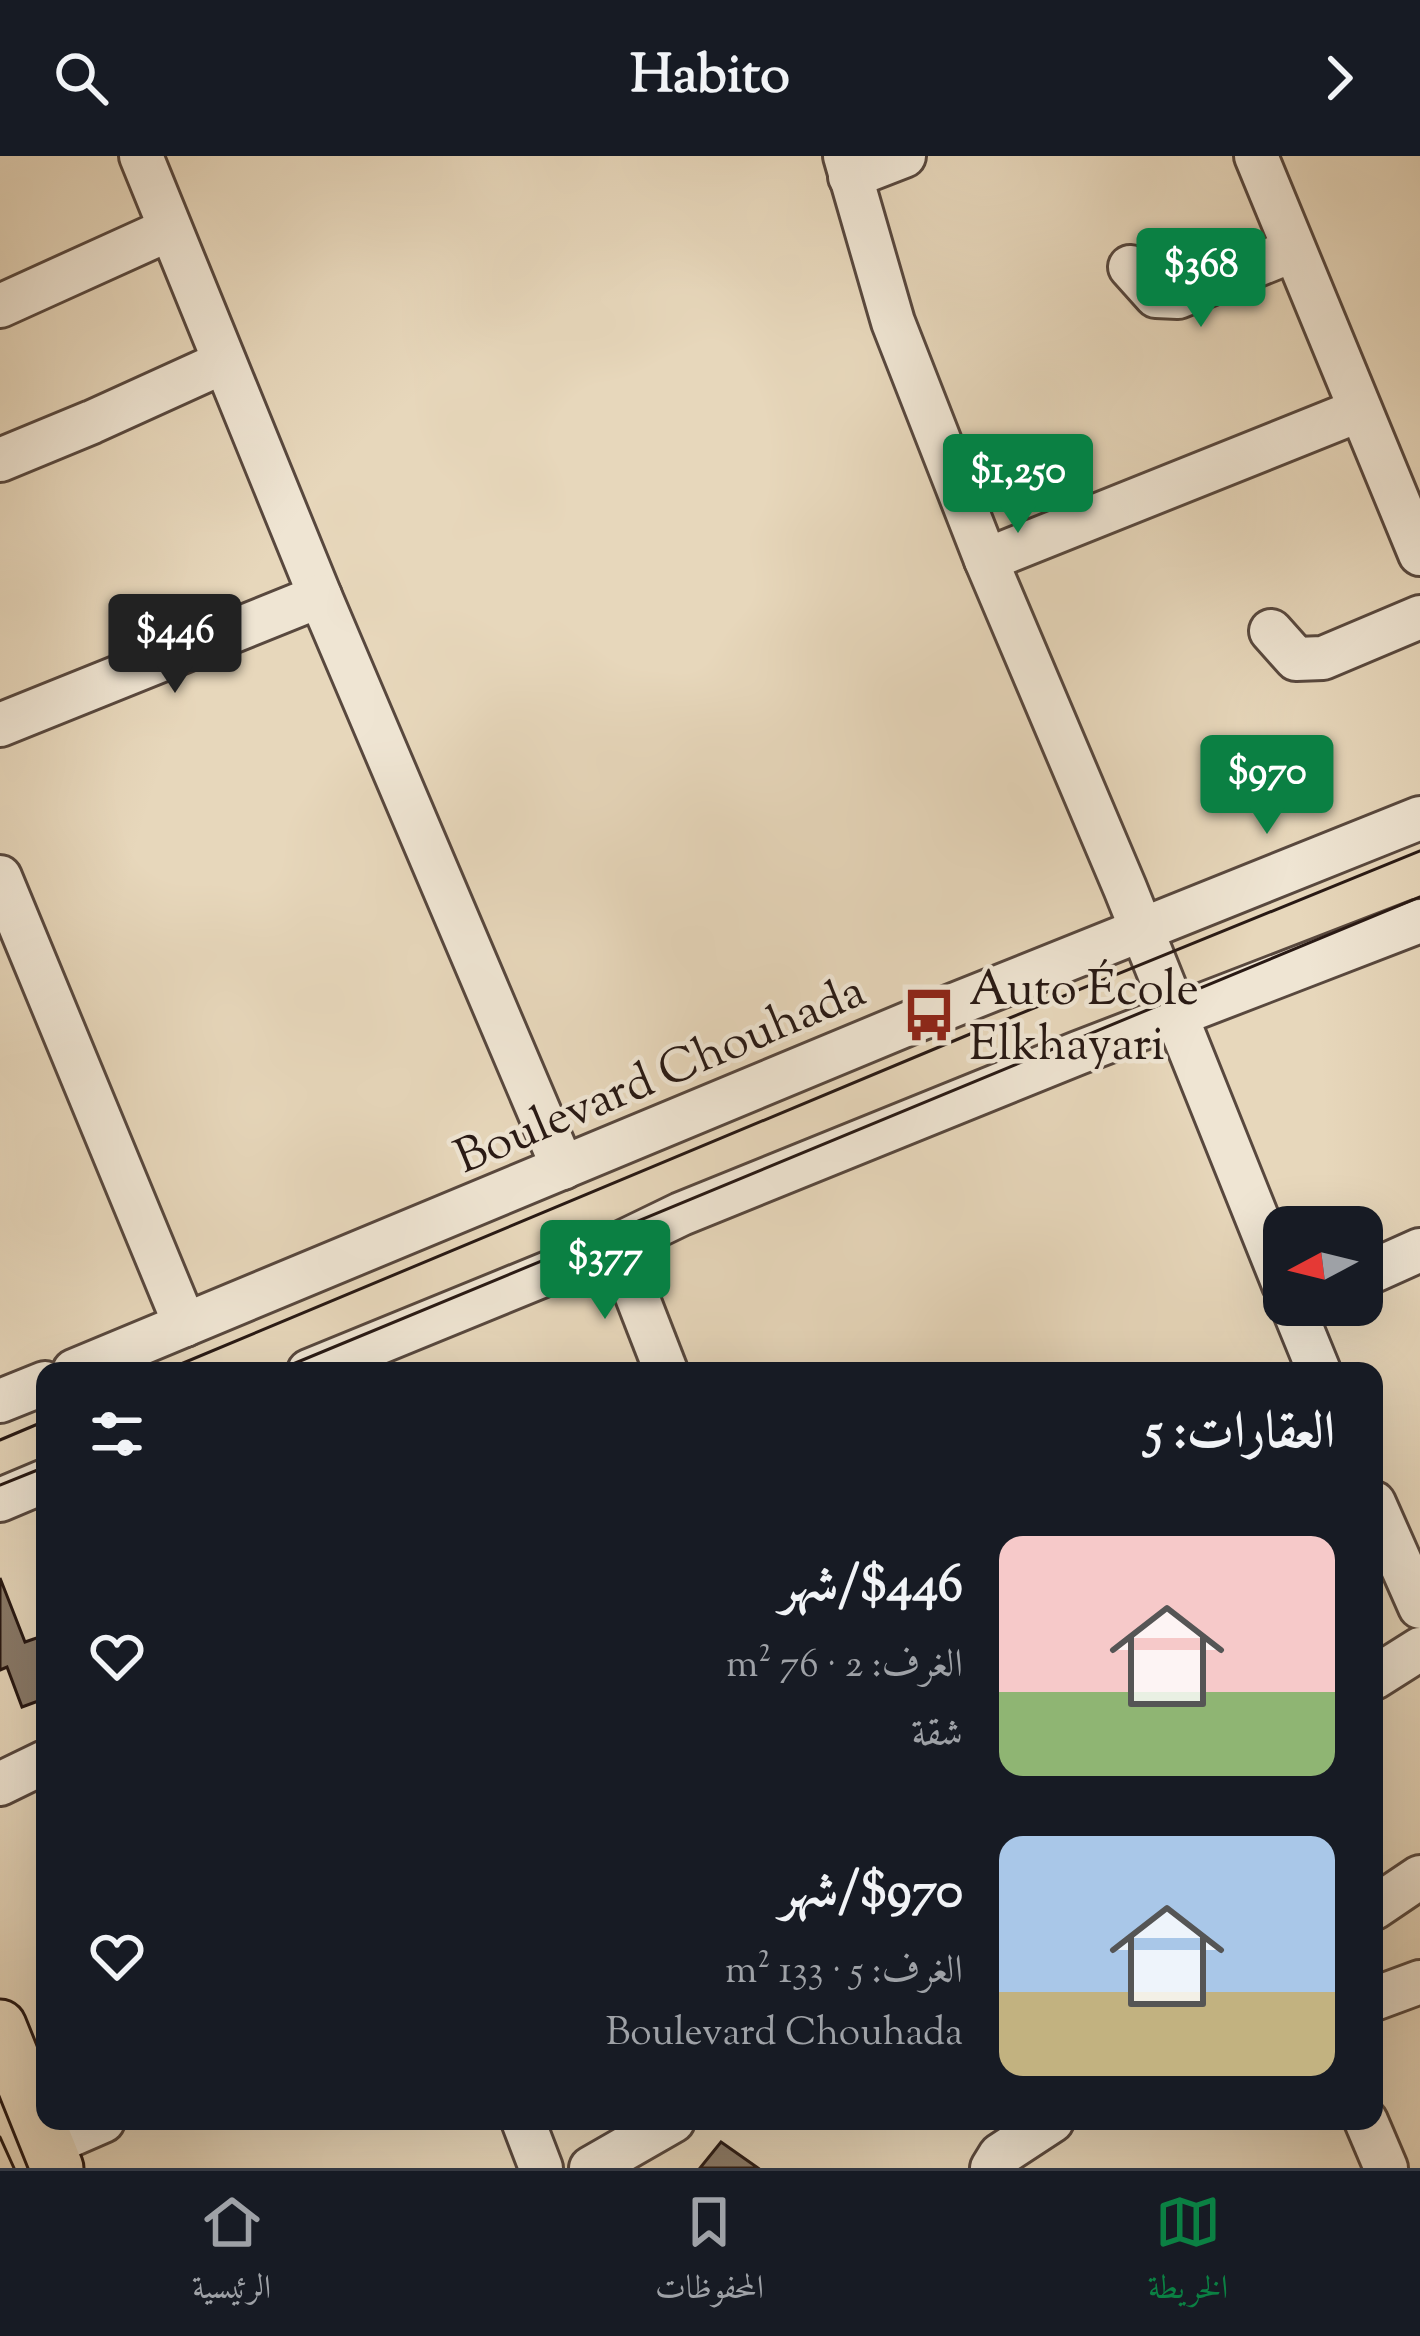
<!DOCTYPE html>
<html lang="ar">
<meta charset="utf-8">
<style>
:root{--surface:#171b24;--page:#20242c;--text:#f1f3f6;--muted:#9ea1a6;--line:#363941;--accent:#0b8043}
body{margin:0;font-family:"Sorts Mill Goudy",Amiri,serif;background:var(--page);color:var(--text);direction:rtl;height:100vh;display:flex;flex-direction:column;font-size:45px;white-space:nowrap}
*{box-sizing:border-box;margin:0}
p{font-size:39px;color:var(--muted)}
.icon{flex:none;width:66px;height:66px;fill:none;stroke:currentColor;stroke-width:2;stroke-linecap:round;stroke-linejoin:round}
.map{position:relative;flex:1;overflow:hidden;direction:ltr}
.panel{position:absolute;left:36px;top:1206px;width:1347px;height:768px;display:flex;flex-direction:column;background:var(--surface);border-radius:24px;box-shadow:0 12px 48px #0002;direction:rtl}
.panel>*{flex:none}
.needle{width:78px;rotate:263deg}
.controls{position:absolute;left:1263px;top:1050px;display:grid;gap:24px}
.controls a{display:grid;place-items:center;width:120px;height:120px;border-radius:24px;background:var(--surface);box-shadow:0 12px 48px #0002;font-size:60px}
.price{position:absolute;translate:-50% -102px;padding:0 27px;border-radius:12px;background:var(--accent);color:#fff;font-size:39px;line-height:78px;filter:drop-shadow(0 3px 6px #0008)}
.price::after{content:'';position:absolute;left:50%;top:72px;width:36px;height:27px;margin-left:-18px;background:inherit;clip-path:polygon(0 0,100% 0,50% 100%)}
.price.active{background:#222;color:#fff}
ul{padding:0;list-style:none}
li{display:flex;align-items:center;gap:36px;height:300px;padding:0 48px}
li span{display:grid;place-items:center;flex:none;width:336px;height:240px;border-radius:24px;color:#555}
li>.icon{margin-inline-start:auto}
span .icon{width:144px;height:144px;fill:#fffc;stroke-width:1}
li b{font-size:51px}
h2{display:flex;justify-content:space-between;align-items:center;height:144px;padding:0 48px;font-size:51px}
header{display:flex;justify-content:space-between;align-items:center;height:156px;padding:0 48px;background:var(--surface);font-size:54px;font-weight:800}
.tab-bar{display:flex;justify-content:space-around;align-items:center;height:168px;border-top:3px solid var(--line);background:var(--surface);font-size:33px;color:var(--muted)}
.tab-bar a{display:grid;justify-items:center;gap:6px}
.tab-bar .active{color:var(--accent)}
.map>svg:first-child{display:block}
</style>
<header><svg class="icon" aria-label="forward" viewBox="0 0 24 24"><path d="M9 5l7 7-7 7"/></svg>Habito<svg class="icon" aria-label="search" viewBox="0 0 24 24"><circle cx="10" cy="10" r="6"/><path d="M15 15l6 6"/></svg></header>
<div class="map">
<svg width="1420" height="2012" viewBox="0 0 1420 2012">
<rect width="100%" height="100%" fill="#e7d7bb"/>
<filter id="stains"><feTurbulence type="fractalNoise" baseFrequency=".00167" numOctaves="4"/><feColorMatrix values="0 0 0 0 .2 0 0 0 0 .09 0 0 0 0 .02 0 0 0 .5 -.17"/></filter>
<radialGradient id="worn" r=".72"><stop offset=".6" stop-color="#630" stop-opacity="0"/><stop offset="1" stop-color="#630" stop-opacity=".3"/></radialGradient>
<g fill="#8b7c6b" stroke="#281914" stroke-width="3">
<path d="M 0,1422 L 25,1486 L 45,1479 L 45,1555 L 41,1544 L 22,1551 L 7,1511 L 0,1514 Z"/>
<path d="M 721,1986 L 758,2012 L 700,2012 Z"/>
</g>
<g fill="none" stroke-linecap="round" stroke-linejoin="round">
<defs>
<g id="minor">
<path d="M 141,0 L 320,440 L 563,1012"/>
<path d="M 845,0 L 893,166 L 986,404 L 1125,732 L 1284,1129"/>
<path d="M 1256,0 L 1420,398"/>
<path d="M 850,21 L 904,0"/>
<path d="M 1130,111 L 1156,140 L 1178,141 L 1294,94"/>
<path d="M 0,150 L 170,73"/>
<path d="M 0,304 L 92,266 L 224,206"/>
<path d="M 986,404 L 1360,254"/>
<path d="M 1271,475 L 1296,503 L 1323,502 L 1420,461"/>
<path d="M 0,569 L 320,440"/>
<path d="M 0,721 L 185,1169"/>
<path d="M 617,1089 L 666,1215"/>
<path d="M 1362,1120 L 1420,1094"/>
<path d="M 1292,1149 L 1319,1215"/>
<path d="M 74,1215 L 929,859 L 1420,662"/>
<path d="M 309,1215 L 617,1089 L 681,1058 L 1078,897 L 1420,765"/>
<path d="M 0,1245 L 45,1227"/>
<path d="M 0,1344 L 45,1325"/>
<path d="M 1374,1347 L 1420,1451"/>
<path d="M 1374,1522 L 1420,1493"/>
<path d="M 0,1628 L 45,1606"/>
<path d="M 1374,1752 L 1420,1721"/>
<path d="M 1374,1843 L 1420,1826"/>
<path d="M 523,1965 L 541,2012"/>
<path d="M 1366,1965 L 1386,2012"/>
<path d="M 48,1989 L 103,1965"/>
<path d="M 591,2012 L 673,1965"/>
<path d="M 992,2012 L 1000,1999 L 1052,1965"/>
</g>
<path id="major" d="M 0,1870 L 57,2012"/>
</defs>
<use href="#minor" stroke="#58483e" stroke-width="48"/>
<use href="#major" stroke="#281914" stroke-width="57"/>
<use href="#minor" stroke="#efe5d3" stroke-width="42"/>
<use href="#major" stroke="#e7d7bb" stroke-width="51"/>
<g stroke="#281914" stroke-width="3">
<path d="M 164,1215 L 975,876 L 1420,695"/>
<path d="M 276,1215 L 1420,741"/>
<path d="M 0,1284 L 45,1265"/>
<path d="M 0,1329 L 45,1311"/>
<path d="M 0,1981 L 14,2012"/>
</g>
</g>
<defs>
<symbol id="bus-bare" viewBox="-9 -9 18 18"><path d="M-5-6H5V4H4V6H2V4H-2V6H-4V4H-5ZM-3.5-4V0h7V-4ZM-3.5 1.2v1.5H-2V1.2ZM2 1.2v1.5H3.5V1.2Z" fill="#8f2418" stroke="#efe5d3" stroke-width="2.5" paint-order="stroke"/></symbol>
</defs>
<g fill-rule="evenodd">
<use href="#bus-bare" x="891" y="821" width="76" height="76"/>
</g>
<g text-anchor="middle" stroke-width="9" stroke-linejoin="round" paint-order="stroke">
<g font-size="48" fill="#281914" stroke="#efe5d3" text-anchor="start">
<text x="969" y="848">Auto École<tspan x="969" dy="55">Elkhayari</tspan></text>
</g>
<g font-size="48" fill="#281914" stroke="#efe5d3">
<text transform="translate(659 916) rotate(-23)" y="17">Boulevard Chouhada</text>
</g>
</g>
<rect width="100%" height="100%" filter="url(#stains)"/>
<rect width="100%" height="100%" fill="url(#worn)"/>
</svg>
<div class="controls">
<a><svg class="needle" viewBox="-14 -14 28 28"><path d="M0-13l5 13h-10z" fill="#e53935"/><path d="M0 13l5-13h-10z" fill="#9ea1a6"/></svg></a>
</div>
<b class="price" style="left:1201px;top:174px">$368</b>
<b class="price" style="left:1018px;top:380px">$1,250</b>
<b class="price active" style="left:175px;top:540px">$446</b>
<b class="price" style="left:1267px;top:681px">$970</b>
<b class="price" style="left:605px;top:1166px">$377</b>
<section class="panel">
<h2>العقارات: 5<svg class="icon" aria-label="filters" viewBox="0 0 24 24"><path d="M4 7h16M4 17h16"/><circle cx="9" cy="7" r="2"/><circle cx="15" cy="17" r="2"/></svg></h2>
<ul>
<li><span style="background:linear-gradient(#f6c9c9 65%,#8fb573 0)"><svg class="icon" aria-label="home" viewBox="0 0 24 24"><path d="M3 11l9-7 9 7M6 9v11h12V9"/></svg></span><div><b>$446/شهر</b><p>الغرف: 2 · 76 m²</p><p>شقة</p></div><svg class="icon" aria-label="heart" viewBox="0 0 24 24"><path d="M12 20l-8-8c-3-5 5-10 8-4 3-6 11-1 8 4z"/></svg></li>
<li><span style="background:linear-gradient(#a9c7e8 65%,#c2b280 0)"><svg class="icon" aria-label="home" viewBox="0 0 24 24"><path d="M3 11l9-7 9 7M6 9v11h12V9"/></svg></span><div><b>$970/شهر</b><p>الغرف: 5 · 133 m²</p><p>Boulevard Chouhada</p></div><svg class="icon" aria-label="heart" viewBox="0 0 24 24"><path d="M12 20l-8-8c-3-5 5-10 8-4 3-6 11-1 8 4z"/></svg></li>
</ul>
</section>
</div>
<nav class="tab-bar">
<a class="active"><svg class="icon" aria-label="map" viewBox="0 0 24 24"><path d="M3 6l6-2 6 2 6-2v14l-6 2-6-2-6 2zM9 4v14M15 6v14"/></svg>الخريطة</a>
<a><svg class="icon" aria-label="saved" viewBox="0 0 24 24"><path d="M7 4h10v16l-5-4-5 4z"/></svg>المحفوظات</a>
<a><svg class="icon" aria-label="home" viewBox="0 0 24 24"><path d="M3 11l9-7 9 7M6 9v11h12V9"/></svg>الرئيسية</a>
</nav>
